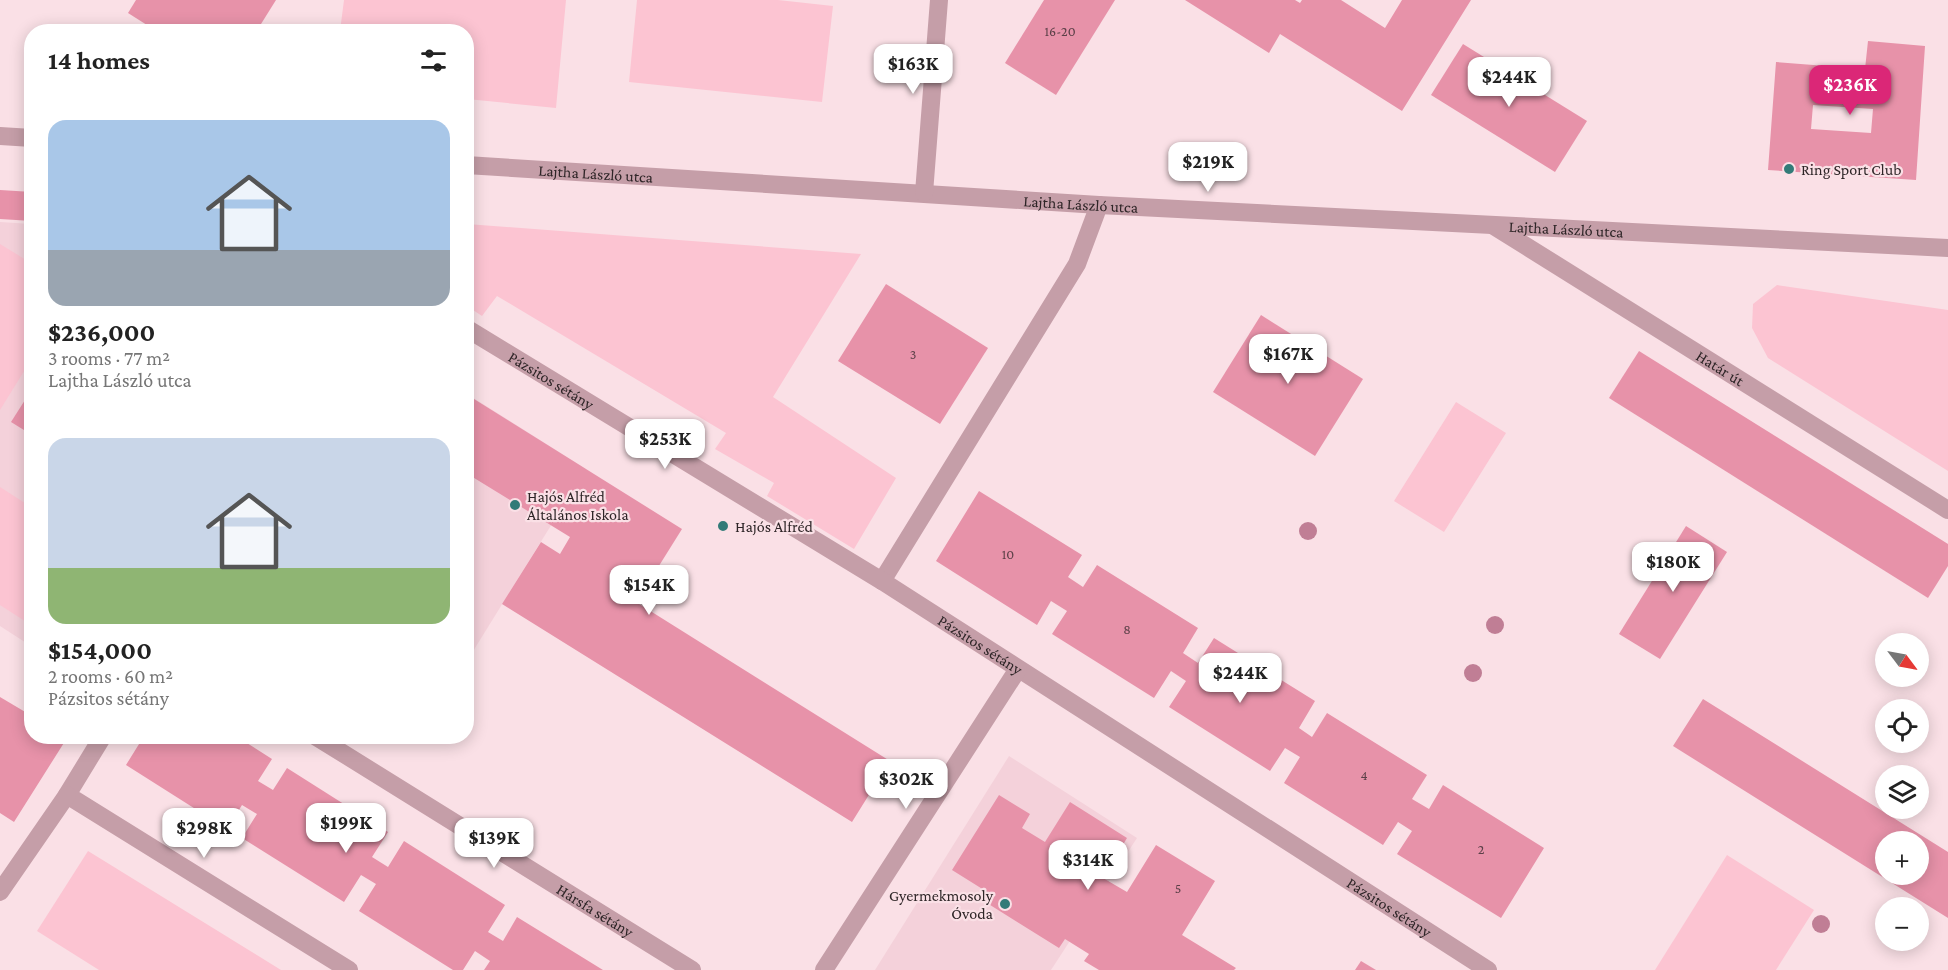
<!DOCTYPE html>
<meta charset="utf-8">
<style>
:root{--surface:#fff;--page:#f6f6f6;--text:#222;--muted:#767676;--accent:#db2777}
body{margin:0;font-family:"Crimson Pro",serif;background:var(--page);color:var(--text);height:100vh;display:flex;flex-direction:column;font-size:22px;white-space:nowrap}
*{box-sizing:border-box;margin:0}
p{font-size:20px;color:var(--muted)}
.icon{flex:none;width:33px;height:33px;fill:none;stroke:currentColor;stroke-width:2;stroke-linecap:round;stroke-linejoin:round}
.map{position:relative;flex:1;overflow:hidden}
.drawer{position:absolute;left:24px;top:24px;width:450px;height:720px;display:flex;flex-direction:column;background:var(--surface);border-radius:24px;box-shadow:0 3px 15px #0003}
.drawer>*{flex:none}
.needle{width:39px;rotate:122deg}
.controls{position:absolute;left:1875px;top:633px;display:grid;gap:12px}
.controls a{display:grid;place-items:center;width:54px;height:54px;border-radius:50%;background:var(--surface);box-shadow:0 3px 15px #0003;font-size:30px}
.price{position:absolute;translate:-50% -51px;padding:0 14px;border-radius:12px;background:#fff;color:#222;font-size:20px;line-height:39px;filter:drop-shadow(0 2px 3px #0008)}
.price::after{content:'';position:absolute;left:50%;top:36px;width:18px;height:14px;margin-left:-9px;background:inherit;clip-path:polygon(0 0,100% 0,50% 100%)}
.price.selected{background:var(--accent);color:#fff}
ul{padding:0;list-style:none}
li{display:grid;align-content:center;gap:12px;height:318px;padding:0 24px}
li span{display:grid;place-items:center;height:186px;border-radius:18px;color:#555}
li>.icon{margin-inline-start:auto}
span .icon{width:108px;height:108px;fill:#fffc;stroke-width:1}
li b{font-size:26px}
h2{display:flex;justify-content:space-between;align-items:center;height:72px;padding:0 24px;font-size:26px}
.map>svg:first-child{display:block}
</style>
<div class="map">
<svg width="1948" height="970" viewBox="0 0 1948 970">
<rect width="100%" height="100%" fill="#fae0e6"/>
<g fill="#f4d1da">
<path d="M 0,222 L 31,224 L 31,646 L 0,626 Z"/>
<path d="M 467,394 L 586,469 L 467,661 Z"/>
<path d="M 1009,756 L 1137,838 L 1051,970 L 875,970 Z"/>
</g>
<g fill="#fcc4d2">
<path d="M 344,0 L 566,0 L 556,108 L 467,99 L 466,32 L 340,31 Z"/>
<path d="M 637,0 L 778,0 L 833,6 L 822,102 L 629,82 Z"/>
<path d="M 467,224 L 861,254 L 773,397 L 896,478 L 854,549 L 767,496 L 774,483 L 715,449 L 726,433 L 497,296 L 482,316 L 467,306 Z"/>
<path d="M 0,244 L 31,263 L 31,360 L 0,410 Z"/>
<path d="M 1777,285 L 1948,310 L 1948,471 L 1768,358 L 1752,328 L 1753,304 Z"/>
<path d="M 1456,402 L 1506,433 L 1444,532 L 1394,501 Z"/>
<path d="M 0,487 L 31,507 L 31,625 L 0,605 Z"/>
<path d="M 88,851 L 281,970 L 99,970 L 37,931 Z"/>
<path d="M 1727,855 L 1814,910 L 1776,970 L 1655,970 Z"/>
</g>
<g fill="#e792a9" fill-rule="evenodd">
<path d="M 136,0 L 276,0 L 256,32 L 158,32 L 128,13 Z"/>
<path d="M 1044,0 L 1115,0 L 1056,95 L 1005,63 Z"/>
<path d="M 1185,0 L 1295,0 L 1300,3 L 1302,0 L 1341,0 L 1385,28 L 1402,0 L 1471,0 L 1402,111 L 1280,34 L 1269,53 Z"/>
<path d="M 1868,41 L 1925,46 L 1916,180 L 1768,170 L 1776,62 L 1865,69 ZM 1813,105 L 1873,109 L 1871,133 L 1811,129 Z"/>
<path d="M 1463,44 L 1587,121 L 1555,172 L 1431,95 Z"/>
<path d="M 0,190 L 32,192 L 32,221 L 0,219 Z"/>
<path d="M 886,284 L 988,348 L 940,424 L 838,361 Z"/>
<path d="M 1261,315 L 1363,379 L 1315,456 L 1213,392 Z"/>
<path d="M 1639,351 L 1948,544 L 1948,566 L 1928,598 L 1609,398 Z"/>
<path d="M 32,389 L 32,435 L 11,422 Z"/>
<path d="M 466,394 L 682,529 L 647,585 L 630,575 L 620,592 L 890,761 L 852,822 L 502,604 L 541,542 L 560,554 L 570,537 L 466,473 Z"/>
<path d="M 979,491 L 1082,555 L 1068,577 L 1083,587 L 1097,565 L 1198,628 L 1183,653 L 1198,663 L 1214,638 L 1315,701 L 1299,728 L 1312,737 L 1327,713 L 1427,775 L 1412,799 L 1429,809 L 1443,785 L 1544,848 L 1501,918 L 1397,854 L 1412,831 L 1398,822 L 1383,845 L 1284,783 L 1300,757 L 1285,748 L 1270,771 L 1169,707 L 1186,681 L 1171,671 L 1154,698 L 1052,634 L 1067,611 L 1051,601 L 1037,625 L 936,561 Z"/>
<path d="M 1686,526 L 1727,552 L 1660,659 L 1619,634 Z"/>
<path d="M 0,697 L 32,716 L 32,736 L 64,736 L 67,738 L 14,822 L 0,813 Z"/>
<path d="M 1703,699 L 1948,852 L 1948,918 L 1673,746 ZM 1886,842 L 1918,842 L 1918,874 L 1886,874 Z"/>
<path d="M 144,736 L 236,736 L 272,759 L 258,781 L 273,790 L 287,768 L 388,832 L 372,857 L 388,867 L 404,841 L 505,905 L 488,932 L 503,941 L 517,917 L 603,970 L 484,970 L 490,961 L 475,951 L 463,970 L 453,970 L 359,911 L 376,884 L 361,875 L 344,902 L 242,838 L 257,814 L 242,805 L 227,829 L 126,765 Z"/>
<path d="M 999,795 L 1030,814 L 1022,828 L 1045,842 L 1070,802 L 1127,838 L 1103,878 L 1127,892 L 1156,845 L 1215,881 L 1182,935 L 1236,968 L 1234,970 L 1099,970 L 1084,961 L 1089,954 L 1065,939 L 1059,948 L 979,898 L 984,890 L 952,870 Z"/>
<path d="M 1361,961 L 1376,970 L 1355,970 Z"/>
</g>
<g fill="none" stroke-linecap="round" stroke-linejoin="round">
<g stroke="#c59ea8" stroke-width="18">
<path id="s1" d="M 1494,226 L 1948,510"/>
<path d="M 882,581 L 1077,264 L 1099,205"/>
</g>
<g stroke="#c59ea8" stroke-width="18">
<path d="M 0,136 L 32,138"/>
<path id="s2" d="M 466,165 L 1099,205 L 1948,248"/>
<path d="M 924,193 L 939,0"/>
<path id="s3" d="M 466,328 L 882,581 L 1488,970"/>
<path d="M 103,736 L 67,795 L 349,970"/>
<path id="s4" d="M 315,736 L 692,970"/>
<path d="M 0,892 L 67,795"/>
<path d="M 824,970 L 1018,669"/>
</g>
</g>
<g fill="#c07e95">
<circle cx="1308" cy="531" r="9"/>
<circle cx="1495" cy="625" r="9"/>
<circle cx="1473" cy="673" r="9"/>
<circle cx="1821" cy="924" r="9"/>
</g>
<g fill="#327b78" stroke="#fae0e6" stroke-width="2">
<circle cx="1789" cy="169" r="6"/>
<circle cx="515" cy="505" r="6"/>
<circle cx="723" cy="526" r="6"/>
<circle cx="1005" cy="904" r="6"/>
</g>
<g text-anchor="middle" stroke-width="4.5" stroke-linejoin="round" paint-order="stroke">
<g font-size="14" fill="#5c4048">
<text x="1060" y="36">16-20</text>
<text x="913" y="359">3</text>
<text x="1008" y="559">10</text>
<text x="1127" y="634">8</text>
<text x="1364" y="780">4</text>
<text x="1481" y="854">2</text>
<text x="1178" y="893">5</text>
</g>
<g font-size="16" fill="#2e2527" stroke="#fae0e6" text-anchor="start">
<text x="1801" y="175">Ring Sport Club</text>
<text x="527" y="502">Hajós Alfréd<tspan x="527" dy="18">Általános Iskola</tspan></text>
<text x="735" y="532">Hajós Alfréd</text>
<text x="993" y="901" text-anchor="end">Gyermekmosoly<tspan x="993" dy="18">Óvoda</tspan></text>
</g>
<g font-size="16" fill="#2e2527" stroke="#fae0e6">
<text dy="6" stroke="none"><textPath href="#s2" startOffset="130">Lajtha László utca</textPath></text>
<text dy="6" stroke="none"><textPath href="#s2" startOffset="616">Lajtha László utca</textPath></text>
<text dy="6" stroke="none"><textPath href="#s2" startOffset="1102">Lajtha László utca</textPath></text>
<text dy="6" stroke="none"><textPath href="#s1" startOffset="267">Határ út</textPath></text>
<text dy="6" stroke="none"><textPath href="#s3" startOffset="100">Pázsitos sétány</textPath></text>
<text dy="6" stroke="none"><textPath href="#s3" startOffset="604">Pázsitos sétány</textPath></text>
<text dy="6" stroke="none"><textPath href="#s3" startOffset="1090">Pázsitos sétány</textPath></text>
<text dy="6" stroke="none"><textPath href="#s4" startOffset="330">Hársfa sétány</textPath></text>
</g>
</g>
</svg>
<div class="controls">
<a><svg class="needle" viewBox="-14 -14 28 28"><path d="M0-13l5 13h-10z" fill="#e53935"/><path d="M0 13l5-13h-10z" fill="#767676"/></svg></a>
<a><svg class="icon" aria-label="locate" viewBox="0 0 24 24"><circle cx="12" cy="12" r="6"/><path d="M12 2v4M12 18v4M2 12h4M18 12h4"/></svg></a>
<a><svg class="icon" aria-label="layers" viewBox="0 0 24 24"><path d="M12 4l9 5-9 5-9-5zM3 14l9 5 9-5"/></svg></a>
<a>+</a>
<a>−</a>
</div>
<b class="price" style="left:913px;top:95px">$163K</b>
<b class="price" style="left:1509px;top:108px">$244K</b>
<b class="price selected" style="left:1850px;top:116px">$236K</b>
<b class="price" style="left:1208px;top:193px">$219K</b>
<b class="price" style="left:1288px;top:385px">$167K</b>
<b class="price" style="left:665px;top:470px">$253K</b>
<b class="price" style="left:1673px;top:593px">$180K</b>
<b class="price" style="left:649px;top:616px">$154K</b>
<b class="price" style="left:1240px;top:704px">$244K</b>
<b class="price" style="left:906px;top:810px">$302K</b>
<b class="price" style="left:346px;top:854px">$199K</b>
<b class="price" style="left:204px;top:859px">$298K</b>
<b class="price" style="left:494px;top:869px">$139K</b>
<b class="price" style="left:1088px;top:891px">$314K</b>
<section class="drawer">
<h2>14 homes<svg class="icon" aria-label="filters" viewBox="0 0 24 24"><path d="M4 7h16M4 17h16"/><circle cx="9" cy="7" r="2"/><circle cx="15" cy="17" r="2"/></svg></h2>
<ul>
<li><span style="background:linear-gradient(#a9c7e8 70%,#9aa5b1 0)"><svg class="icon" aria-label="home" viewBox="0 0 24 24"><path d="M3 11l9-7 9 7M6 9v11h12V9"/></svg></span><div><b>$236,000</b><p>3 rooms · 77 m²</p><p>Lajtha László utca</p></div></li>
<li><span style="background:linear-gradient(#c9d6e8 70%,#8fb573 0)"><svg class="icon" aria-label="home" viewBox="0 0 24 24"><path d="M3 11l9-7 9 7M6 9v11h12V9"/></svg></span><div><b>$154,000</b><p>2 rooms · 60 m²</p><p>Pázsitos sétány</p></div></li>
</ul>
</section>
</div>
